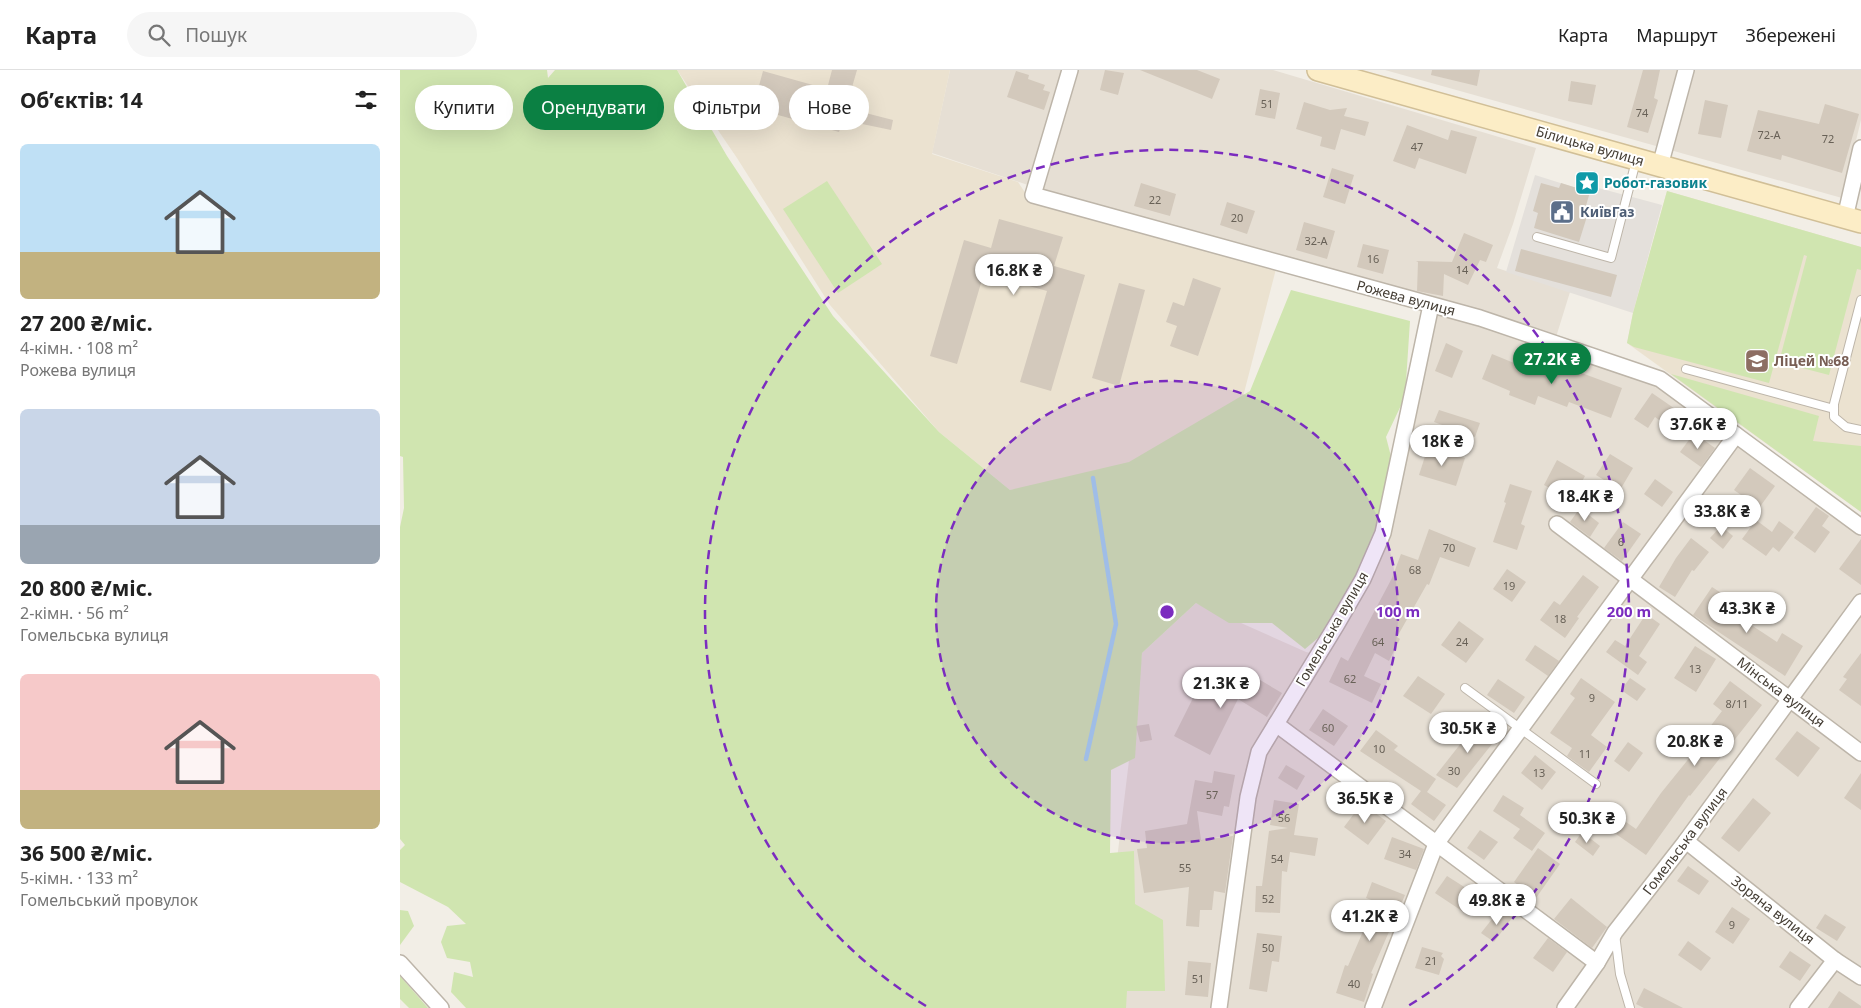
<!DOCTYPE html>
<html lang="uk">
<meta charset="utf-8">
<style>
:root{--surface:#fff;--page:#f6f6f6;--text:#222;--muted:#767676;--line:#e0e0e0;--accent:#0b8043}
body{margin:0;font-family:"Noto Sans",sans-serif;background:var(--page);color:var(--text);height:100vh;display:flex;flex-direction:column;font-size:19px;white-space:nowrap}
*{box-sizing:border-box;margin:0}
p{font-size:16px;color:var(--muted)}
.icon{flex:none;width:28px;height:28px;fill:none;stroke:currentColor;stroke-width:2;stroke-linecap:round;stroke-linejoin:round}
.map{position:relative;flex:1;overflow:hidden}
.details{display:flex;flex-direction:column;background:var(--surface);width:400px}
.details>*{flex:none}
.guide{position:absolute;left:15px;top:15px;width:475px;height:45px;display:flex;gap:10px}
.price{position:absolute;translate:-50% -42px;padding:0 11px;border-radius:18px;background:#fff;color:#222;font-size:16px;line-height:32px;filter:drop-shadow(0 1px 2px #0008)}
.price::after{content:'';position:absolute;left:50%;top:30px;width:15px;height:11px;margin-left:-8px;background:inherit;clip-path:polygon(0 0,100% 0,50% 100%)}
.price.current{background:var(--accent);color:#fff}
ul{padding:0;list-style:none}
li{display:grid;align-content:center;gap:10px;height:265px;padding:0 20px}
li span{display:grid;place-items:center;height:155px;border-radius:8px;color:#555}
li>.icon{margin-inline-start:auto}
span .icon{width:90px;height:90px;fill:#fffc;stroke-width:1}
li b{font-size:21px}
h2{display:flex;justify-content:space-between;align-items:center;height:60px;padding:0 20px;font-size:21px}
.chip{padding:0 18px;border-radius:22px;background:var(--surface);box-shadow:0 5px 20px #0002;font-size:18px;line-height:45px}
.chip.current{background:var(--accent);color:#fff}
header{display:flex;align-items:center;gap:30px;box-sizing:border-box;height:70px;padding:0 25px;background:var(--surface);border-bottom:1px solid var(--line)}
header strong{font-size:24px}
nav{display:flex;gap:28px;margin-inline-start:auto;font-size:18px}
.search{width:350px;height:45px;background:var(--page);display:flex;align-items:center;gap:12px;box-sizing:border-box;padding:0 18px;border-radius:28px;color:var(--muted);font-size:19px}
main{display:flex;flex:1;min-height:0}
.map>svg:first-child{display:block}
</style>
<header>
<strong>Карта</strong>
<div class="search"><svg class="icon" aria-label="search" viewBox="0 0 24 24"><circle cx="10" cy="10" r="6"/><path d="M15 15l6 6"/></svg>Пошук</div>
<nav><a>Карта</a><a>Маршрут</a><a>Збережені</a></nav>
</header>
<main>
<section class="details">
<h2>Об’єктів: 14<svg class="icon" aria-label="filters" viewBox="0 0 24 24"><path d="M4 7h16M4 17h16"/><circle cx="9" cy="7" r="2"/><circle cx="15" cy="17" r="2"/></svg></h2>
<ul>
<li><span style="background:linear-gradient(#bfe0f5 70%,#c2b280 0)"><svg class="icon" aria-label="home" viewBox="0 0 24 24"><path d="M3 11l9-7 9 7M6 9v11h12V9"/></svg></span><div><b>27 200 ₴/міс.</b><p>4-кімн. · 108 m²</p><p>Рожева вулиця</p></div></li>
<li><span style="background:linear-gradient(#c9d6e8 75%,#9aa5b1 0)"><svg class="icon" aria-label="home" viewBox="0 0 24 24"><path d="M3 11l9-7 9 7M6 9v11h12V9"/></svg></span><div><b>20 800 ₴/міс.</b><p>2-кімн. · 56 m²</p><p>Гомельська вулиця</p></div></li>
<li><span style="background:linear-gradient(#f6c9c9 75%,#c2b280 0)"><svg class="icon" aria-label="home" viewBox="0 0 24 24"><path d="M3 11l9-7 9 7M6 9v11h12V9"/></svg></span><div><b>36 500 ₴/міс.</b><p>5-кімн. · 133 m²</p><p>Гомельський провулок</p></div></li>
</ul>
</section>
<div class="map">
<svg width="1461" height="938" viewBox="0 0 1461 938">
<rect width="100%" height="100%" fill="#f2eee6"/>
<g fill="#e6dfd4">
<path d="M 550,0 L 873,0 L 1136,78 L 1113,154 L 1097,198 L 1170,222 L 1152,280 L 1259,314 L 1461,467 L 1461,938 L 699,938 L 742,583 L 796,533 L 906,582 L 926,586 L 988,469 L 1036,232 L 643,120 L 532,83 Z"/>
<path d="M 985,0 L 1461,0 L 1461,50 L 1442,128 Z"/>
</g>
<path fill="#e4e0db" d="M 1135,105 L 1189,122 L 1191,116 L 1262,135 L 1233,243 L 1106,202 Z"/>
<g fill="#ebe2d0">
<path d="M 277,0 L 550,0 L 532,84 L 618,112 L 628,127 L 627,130 L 876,199 L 837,350 L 713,406 L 610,420 L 539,362 L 430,235 L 337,88 Z"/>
<path d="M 1267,121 L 1461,177 L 1461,442 L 1227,273 L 1233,243 Z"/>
</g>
<g fill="#d0e5b0">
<path d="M 0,0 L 147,0 L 148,8 L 155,0 L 277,0 L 327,86 L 433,246 L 539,362 L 610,420 L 729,392 L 850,321 L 891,220 L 1010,251 L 1005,327 L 986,367 L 994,398 L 978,462 L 930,558 L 905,579 L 872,553 L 829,553 L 796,533 L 742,583 L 735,688 L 711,700 L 710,783 L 734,781 L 735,834 L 763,850 L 765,921 L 727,921 L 726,938 L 66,938 L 51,922 L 54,902 L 73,907 L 70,892 L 47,888 L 41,872 L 47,856 L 66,854 L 48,837 L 0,812 L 0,780 L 5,775 L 0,769 L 0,457 L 4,438 L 3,387 L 0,386 Z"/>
<path d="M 427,111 L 482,194 L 438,223 L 383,139 Z"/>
<path d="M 1267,121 L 1461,177 L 1461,200 L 1457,199 L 1429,305 L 1379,292 L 1407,186 L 1404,185 L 1369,313 L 1234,277 L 1227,273 L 1233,243 Z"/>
<path d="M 1271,304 L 1419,346 L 1413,371 L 1461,376 L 1461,442 Z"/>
<path d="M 0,840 L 8,841 L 14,856 L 0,875 Z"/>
<path d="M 0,906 L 28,938 L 9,938 L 0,929 Z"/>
</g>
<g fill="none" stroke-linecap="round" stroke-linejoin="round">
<path stroke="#a4d2ed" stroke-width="4.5" d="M 686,689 L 716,554 L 693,408"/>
</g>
<g fill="#d3c9bc">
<path d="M 432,0 L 457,0 L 446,38 L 493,50 L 491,60 L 443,50 L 439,62 L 353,38 L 363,1 L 427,19 Z"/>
<path d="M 705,0 L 724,3 L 718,25 L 700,20 Z"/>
<path d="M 740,0 L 797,0 L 820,9 L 812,29 Z"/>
<path d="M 1032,0 L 1080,0 L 1077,16 L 1031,5 Z"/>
<path d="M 1243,0 L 1260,0 L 1254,28 L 1258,30 L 1248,63 L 1227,57 Z"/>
<path d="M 616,1 L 629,5 L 628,9 L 645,15 L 643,20 L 650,22 L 644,40 L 607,27 Z"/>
<path d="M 1171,11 L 1196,15 L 1192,35 L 1168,31 Z"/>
<path d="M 860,19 L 880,23 L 875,49 L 855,45 Z"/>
<path d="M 1305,30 L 1328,35 L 1321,68 L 1298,64 Z"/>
<path d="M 904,32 L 930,40 L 947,38 L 944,46 L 969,52 L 965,66 L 941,59 L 935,80 L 920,76 L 922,67 L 896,59 Z"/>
<path d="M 1425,34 L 1459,44 L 1442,103 L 1382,85 L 1381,90 L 1347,81 L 1358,40 L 1419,54 Z"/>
<path d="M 1007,55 L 1048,70 L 1051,60 L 1077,67 L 1066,104 L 1019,88 L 1015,99 L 993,91 Z"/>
<path d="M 932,98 L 954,105 L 945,134 L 923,127 Z"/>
<path d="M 741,113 L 776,124 L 770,146 L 734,136 Z"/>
<path d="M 1141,113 L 1159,118 L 1161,113 L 1190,122 L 1185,139 L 1189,140 L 1179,172 L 1134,158 L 1138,143 L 1133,141 Z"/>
<path d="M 827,132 L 855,141 L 847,164 L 820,155 Z"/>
<path d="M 599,149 L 663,167 L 654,196 L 685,205 L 651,321 L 620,312 L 647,221 L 584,203 L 557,294 L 530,286 L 564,170 L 591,178 Z"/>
<path d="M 904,152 L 935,161 L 927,189 L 896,180 Z"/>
<path d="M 1064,163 L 1093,175 L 1086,192 L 1080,190 L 1068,215 L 1044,204 L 1043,226 L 1017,221 L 1018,192 L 1016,191 L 1052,192 Z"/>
<path d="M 963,174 L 989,180 L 983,204 L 957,197 Z"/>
<path d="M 1121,179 L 1217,205 L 1211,227 L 1115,201 Z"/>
<path d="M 793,208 L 821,218 L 798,286 L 770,276 L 777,256 L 766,252 L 773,232 L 784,236 Z"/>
<path d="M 719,213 L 745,220 L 719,316 L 692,308 Z"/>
<path d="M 1046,273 L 1063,281 L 1052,308 L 1035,301 Z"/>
<path d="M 1092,284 L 1119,295 L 1122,288 L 1158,300 L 1160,295 L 1222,318 L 1211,348 L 1169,332 L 1167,337 L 1138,326 L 1135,335 L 1109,325 L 1110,321 L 1082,309 Z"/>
<path d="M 1252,323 L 1281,343 L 1270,358 L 1255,347 L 1248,358 L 1234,349 Z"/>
<path d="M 1039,340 L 1080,353 L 1075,367 L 1034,352 Z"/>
<path d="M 1294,363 L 1315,378 L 1301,397 L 1280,382 Z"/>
<path d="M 1028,377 L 1065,388 L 1056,416 L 1019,405 Z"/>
<path d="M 1210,384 L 1233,398 L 1220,420 L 1196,405 Z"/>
<path d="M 1157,390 L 1185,406 L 1172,430 L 1144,415 Z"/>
<path d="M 1350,398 L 1375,416 L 1359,438 L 1334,420 Z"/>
<path d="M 1255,409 L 1273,422 L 1262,437 L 1244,424 Z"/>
<path d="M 1110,414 L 1132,421 L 1121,454 L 1125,456 L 1117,480 L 1093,472 L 1106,433 L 1104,432 Z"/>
<path d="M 1416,437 L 1429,446 L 1422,456 L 1430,462 L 1415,483 L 1394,468 Z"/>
<path d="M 1180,438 L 1199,453 L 1190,467 L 1170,452 Z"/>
<path d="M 1356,450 L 1372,462 L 1379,451 L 1394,462 L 1379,482 L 1373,477 L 1366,486 L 1342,469 Z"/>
<path d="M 1223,452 L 1241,464 L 1222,491 L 1204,478 Z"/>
<path d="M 1321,456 L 1333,466 L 1323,479 L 1310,468 Z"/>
<path d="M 1029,459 L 1076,478 L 1069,497 L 1040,487 L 1029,515 L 1027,514 L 997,567 L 1000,569 L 989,591 L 975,583 L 964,606 L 981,614 L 972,633 L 929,612 L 941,587 L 948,591 L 992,508 L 1001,484 L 1018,490 Z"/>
<path d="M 1291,468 L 1309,482 L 1294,501 L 1292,500 L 1275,527 L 1259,517 L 1276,488 Z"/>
<path d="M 1461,469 L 1461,515 L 1439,499 Z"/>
<path d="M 1107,499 L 1126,512 L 1112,532 L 1093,519 Z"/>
<path d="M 1183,505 L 1199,517 L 1177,547 L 1179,548 L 1165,568 L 1140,550 L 1154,531 L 1160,535 Z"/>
<path d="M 1312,517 L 1329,528 L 1324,537 L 1377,572 L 1382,563 L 1403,576 L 1385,606 L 1293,545 Z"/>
<path d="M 1246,544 L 1260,554 L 1239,586 L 1247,592 L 1238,605 L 1206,582 L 1215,570 L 1225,576 Z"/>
<path d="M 1059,551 L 1084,569 L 1066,593 L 1041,575 Z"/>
<path d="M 1135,575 L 1159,591 L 1148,606 L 1125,590 Z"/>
<path d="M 1295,576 L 1316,589 L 1296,622 L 1274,608 Z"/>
<path d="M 1461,583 L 1461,636 L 1439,620 L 1447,609 L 1443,607 Z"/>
<path d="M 805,604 L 839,622 L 850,604 L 882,623 L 867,647 L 838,629 L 810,685 L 774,666 Z"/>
<path d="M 1018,606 L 1045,624 L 1031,644 L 1003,626 Z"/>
<path d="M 1181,608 L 1215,632 L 1191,665 L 1207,677 L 1189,702 L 1167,686 L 1172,678 L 1150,663 L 1175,628 L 1170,624 Z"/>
<path d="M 1230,608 L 1246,619 L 1237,631 L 1221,620 Z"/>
<path d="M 1098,609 L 1125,627 L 1114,643 L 1087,625 Z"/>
<path d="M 1330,611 L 1362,635 L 1290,726 L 1289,725 L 1246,785 L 1216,764 L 1226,752 L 1236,759 L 1261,723 L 1299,676 L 1297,674 L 1322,641 L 1313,634 Z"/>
<path d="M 923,639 L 948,656 L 934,676 L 909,660 Z"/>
<path d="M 1080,649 L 1100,664 L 1057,718 L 1036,705 Z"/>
<path d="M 749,654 L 752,670 L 740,672 L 736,656 Z"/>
<path d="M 976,660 L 998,676 L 994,680 L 1036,709 L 1027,722 L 1046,735 L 1034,751 L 1011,734 L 1021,721 L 960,681 Z"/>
<path d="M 1397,661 L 1420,678 L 1398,707 L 1375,689 Z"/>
<path d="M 1228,672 L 1243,683 L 1229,702 L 1214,691 Z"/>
<path d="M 1135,685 L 1156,702 L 1142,720 L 1121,703 Z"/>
<path d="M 886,695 L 905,706 L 897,720 L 878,708 Z"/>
<path d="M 814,701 L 835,705 L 829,737 L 824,736 L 822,746 L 797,741 L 801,770 L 833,766 L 825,823 L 814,821 L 812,840 L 800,840 L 799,857 L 786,856 L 789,817 L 744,823 L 737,779 L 747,778 L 745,761 L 787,754 L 795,710 L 812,713 Z"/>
<path d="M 1461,703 L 1461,740 L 1444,728 Z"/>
<path d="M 1103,725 L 1124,738 L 1120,745 L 1145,763 L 1132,781 L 1113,768 L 1120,759 L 1093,741 Z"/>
<path d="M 1353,728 L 1371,743 L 1339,782 L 1321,768 Z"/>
<path d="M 874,730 L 899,734 L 894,765 L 918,768 L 915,786 L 890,782 L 887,802 L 882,801 L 880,843 L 855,842 L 856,816 L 862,816 L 869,761 L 888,758 L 870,755 Z"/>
<path d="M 962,733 L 986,751 L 968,775 L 944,757 Z"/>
<path d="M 1080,760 L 1098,772 L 1084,790 L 1067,778 Z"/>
<path d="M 1182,762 L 1200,776 L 1193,786 L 1175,772 Z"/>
<path d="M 992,767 L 1024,779 L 1016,800 L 984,789 Z"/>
<path d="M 1138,778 L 1160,794 L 1136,828 L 1114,812 Z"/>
<path d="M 1288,796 L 1309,811 L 1299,825 L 1277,811 Z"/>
<path d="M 1047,806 L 1080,827 L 1068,845 L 1035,823 Z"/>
<path d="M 972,812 L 1005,825 L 971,903 L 973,904 L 964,932 L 936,923 L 945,895 L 948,896 L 971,843 L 974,831 L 966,828 Z"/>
<path d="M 1171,828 L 1207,857 L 1192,878 L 1154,849 Z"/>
<path d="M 1332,837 L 1350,849 L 1333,874 L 1315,862 Z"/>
<path d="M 1100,839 L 1112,848 L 1094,872 L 1081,863 Z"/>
<path d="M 1425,844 L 1446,857 L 1437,871 L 1416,858 Z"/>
<path d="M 857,863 L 882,866 L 879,892 L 872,891 L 867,922 L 849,919 Z"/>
<path d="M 1148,868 L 1167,882 L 1153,902 L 1133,888 Z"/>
<path d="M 1288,871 L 1311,888 L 1301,901 L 1278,885 Z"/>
<path d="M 1022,877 L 1043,883 L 1041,886 L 1044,889 L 1039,905 L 1015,898 Z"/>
<path d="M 1390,881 L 1411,895 L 1400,911 L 1379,897 Z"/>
<path d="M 788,891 L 811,893 L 808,927 L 785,925 Z"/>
<path d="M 1244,918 L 1283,938 L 1244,938 L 1236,934 Z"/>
<path d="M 1439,921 L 1461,936 L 1461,938 L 1428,938 Z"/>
</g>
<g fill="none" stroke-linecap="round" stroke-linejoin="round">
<defs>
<g id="lane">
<path d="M 1137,167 L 1211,188 L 1236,91"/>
<path d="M 1461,230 L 1434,334 L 1434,347 L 1446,357 L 1461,360"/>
<path d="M 1286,299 L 1434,339"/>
<path d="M 1065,618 L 1196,714"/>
<path d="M 1215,864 L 1220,904 L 1230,938"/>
</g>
<g id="street">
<path d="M 670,0 L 633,125 L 1080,248 L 1260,309 L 1461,457"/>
<path d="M 1260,96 L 1286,0"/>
<path d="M 1445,148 L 1461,78"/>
<path d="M 1157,454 L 1461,683"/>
<path d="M 876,654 L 1197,893"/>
<path d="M 1286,771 L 1435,890 L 1461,907"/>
<path d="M 0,893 L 41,938"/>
<path d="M 819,938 L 848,727 L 859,682 L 937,554 L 963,509 L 983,463 L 1031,235"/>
<path d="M 973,938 L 1036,774 L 1336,365"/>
<path d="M 1165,938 L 1197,893 L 1215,862 L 1286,771 L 1461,532"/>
<path d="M 1398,938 L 1435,890"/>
</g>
<path id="secondary" d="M 918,0 L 1461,152"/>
</defs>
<use href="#lane" stroke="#bdb5a9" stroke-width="10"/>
<use href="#street" stroke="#bdb5a9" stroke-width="18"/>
<use href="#secondary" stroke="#d1bf97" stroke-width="24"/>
<use href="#lane" stroke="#fff" stroke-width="8"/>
<use href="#street" stroke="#fff" stroke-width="15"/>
<use href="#secondary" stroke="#fcedc6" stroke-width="21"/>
</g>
<circle cx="767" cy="542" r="231" fill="#7b2cbf" fill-opacity=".12"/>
<g fill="none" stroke="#7b2cbf" stroke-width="2.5" stroke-dasharray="9 6">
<circle cx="767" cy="542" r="231"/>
<path d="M526 936A462 462 0 1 1 1008 936"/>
</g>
<defs>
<symbol id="sight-square" viewBox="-11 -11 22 22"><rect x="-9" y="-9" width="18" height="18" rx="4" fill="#0f9aa8" stroke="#fff"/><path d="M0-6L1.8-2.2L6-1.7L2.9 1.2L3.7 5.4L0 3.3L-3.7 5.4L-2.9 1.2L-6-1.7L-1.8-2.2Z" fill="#fff"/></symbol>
<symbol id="civic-square" viewBox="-11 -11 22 22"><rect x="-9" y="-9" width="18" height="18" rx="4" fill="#5c6f8a" stroke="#fff"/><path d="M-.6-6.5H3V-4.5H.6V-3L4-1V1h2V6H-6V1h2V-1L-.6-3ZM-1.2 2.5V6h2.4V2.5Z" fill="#fff"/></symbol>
<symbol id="school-square" viewBox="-11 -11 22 22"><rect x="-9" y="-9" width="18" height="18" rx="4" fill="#8d6e63" stroke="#fff"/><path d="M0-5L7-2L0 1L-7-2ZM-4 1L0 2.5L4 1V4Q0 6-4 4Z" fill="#fff"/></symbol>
</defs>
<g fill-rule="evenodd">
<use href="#sight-square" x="1173" y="99" width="28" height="28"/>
<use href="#civic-square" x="1148" y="128" width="28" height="28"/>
<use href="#school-square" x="1343" y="277" width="28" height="28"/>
</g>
<g text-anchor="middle" stroke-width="4" stroke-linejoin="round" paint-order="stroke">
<g font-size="11" fill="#686157">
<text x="867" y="38">51</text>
<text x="1242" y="47">74</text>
<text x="1369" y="69">72-А</text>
<text x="1428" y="73">72</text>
<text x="1017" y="81">47</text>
<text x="755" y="134">22</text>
<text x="837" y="152">20</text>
<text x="916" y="175">32-А</text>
<text x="973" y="193">16</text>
<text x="1062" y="204">14</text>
<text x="1221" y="476">6</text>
<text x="1049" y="482">70</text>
<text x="1015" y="504">68</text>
<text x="1109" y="520">19</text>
<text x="1160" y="553">18</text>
<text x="978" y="576">64</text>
<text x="1062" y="576">24</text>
<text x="1295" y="603">13</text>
<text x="950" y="613">62</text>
<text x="1192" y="632">9</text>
<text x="1337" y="638">8/11</text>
<text x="928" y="662">60</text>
<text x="979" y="683">10</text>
<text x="1185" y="688">11</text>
<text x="1054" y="705">30</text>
<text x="1139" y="707">13</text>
<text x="812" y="729">57</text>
<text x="884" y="752">56</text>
<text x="1005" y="788">34</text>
<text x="877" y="793">54</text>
<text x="785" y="802">55</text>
<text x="868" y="833">52</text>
<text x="1332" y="859">9</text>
<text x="868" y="882">50</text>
<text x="1031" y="895">21</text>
<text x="798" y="913">51</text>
<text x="954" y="918">40</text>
</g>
<g font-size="14" fill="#453e35" stroke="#fff">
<text transform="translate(1190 76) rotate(16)" y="5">Білицька вулиця</text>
<text transform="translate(1006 228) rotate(15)" y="5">Рожева вулиця</text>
<text transform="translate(932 559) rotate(-60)" y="5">Гомельська вулиця</text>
<text transform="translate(1381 622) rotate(37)" y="5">Мінська вулиця</text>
<text transform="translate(1285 771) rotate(-53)" y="5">Гомельська вулиця</text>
<text transform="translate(1373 840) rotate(38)" y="5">Зоряна вулиця</text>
</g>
<g font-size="14" font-weight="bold" fill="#0d838f" stroke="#fff" text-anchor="start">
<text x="1204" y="118">Робот-газовик</text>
</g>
<g font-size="14" font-weight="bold" fill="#4e5e75" stroke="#fff" text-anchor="start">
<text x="1180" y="147">КиївГаз</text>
</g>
<g font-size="14" font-weight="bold" fill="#785e54" stroke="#fff" text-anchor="start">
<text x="1374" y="296">Ліцей №68</text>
</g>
</g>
<circle cx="767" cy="542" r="8" fill="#7b2cbf" stroke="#fff" stroke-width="2.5"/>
<g font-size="15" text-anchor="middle" font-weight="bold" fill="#7b2cbf" stroke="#fff" stroke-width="4" stroke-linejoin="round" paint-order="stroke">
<text x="998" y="547">100 m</text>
<text x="1229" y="547">200 m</text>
</g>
</svg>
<b class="price" style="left:614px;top:226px">16.8K ₴</b>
<b class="price current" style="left:1152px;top:315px">27.2K ₴</b>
<b class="price" style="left:1298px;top:380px">37.6K ₴</b>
<b class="price" style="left:1042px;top:397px">18K ₴</b>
<b class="price" style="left:1185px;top:452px">18.4K ₴</b>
<b class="price" style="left:1322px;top:467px">33.8K ₴</b>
<b class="price" style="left:1347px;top:564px">43.3K ₴</b>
<b class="price" style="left:821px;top:639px">21.3K ₴</b>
<b class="price" style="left:1068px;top:684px">30.5K ₴</b>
<b class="price" style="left:1295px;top:697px">20.8K ₴</b>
<b class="price" style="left:965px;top:754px">36.5K ₴</b>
<b class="price" style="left:1187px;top:774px">50.3K ₴</b>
<b class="price" style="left:1097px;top:856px">49.8K ₴</b>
<b class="price" style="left:970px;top:872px">41.2K ₴</b>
<div class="guide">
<a class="chip">Купити</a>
<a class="chip current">Орендувати</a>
<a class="chip">Фільтри</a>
<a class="chip">Нове</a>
</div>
</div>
</main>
